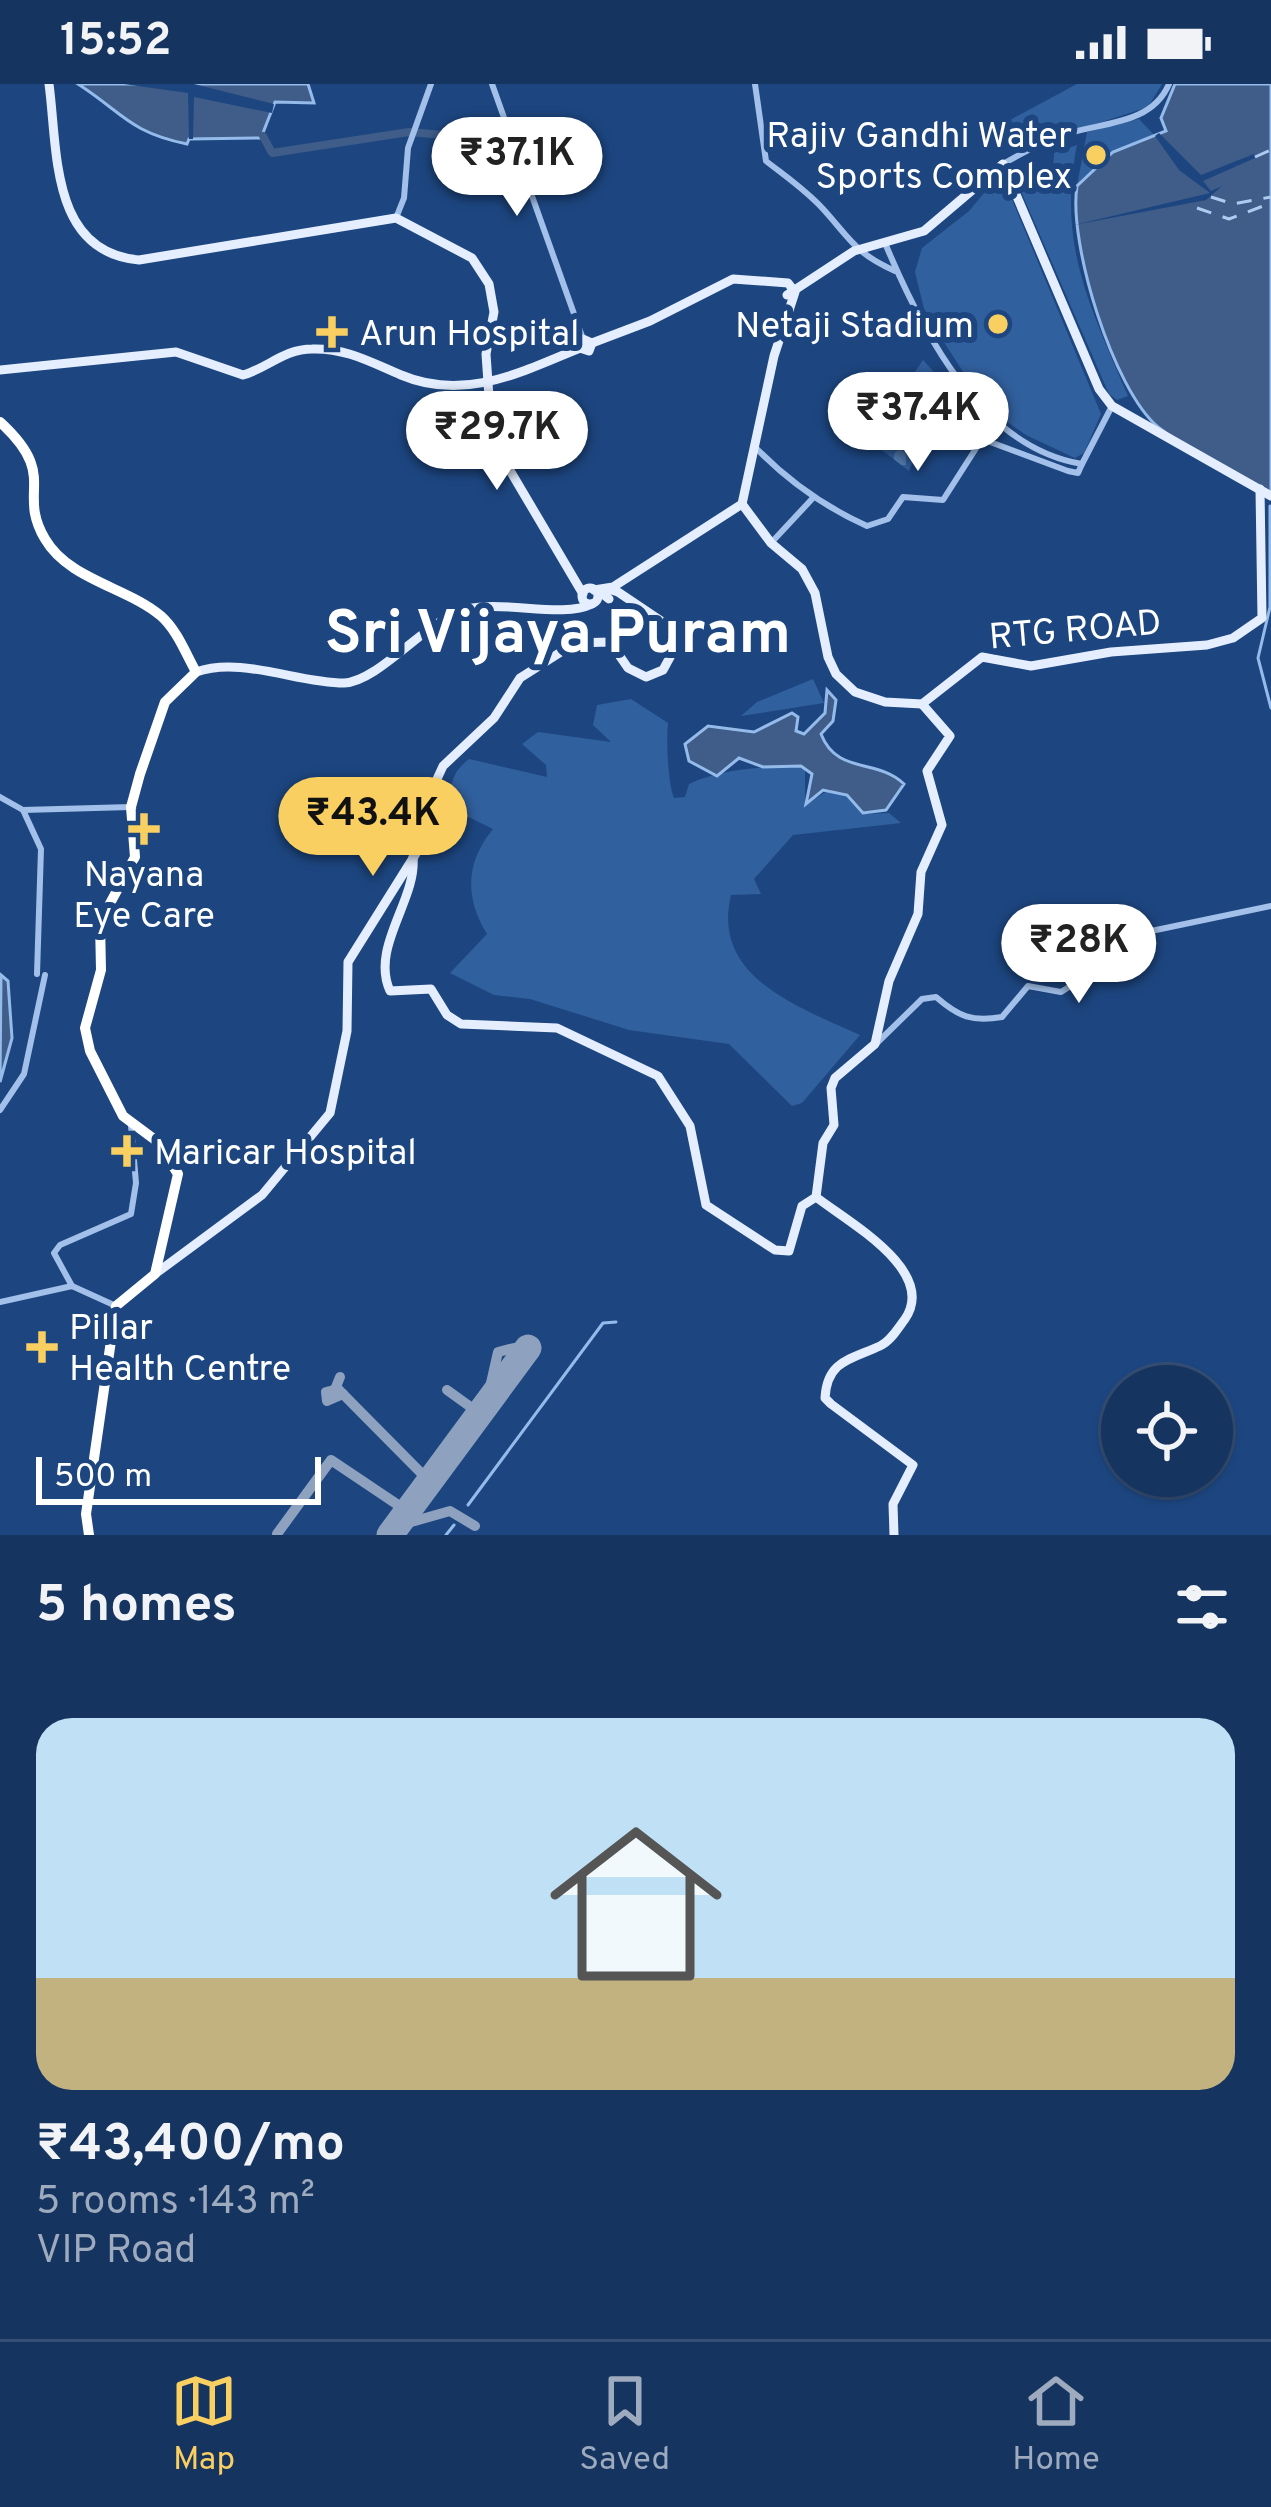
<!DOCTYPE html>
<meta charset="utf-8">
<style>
:root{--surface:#163460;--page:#233f69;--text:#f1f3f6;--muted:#9eaabd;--line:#354f75;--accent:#f8cf60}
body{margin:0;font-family:Overpass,sans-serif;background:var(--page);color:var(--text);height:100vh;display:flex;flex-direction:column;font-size:45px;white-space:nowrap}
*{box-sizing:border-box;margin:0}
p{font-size:39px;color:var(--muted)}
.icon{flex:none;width:66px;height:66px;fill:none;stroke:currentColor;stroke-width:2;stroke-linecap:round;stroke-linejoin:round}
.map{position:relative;height:1451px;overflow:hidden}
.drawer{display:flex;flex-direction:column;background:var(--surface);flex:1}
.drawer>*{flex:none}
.fabs{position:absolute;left:1101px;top:1281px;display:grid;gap:24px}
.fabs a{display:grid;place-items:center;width:132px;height:132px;border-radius:50%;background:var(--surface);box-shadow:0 3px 9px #0004,0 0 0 3px var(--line);font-size:60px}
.scale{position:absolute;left:36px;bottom:30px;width:285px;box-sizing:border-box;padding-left:12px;border:6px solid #fff;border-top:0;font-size:33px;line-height:42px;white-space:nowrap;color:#fff;-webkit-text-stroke:9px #1d4680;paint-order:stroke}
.price{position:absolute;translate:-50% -102px;padding:0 27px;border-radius:42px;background:#fff;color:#222;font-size:39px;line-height:78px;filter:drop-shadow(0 3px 6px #0008)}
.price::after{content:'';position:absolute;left:50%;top:72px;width:36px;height:27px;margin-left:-18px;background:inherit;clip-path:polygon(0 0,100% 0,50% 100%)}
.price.on{background:var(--accent);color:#111}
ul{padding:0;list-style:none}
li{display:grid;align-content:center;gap:24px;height:636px;padding:0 36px}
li+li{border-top:3px solid var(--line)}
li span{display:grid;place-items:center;height:372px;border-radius:36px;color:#555}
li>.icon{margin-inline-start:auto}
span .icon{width:216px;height:216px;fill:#fffc;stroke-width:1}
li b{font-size:51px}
h2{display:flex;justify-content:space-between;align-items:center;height:144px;padding:0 36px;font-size:51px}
.status{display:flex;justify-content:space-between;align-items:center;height:84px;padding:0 60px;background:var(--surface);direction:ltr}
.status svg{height:33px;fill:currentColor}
.dock{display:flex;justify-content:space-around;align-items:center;height:168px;border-top:3px solid var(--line);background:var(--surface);font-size:33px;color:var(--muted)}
.dock a{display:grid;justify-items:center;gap:6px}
.dock .on{color:var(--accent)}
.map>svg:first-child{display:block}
</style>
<div class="status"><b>15:52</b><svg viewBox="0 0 49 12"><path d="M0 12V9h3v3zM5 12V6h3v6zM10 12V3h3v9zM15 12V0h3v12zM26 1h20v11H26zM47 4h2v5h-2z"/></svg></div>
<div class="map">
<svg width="1271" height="1451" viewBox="0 0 1271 1451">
<defs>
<pattern id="cemetery-stones" width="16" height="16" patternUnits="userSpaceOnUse" patternTransform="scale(3)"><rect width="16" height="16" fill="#31609e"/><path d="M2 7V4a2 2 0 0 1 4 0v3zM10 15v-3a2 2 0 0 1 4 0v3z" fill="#5078ad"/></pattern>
</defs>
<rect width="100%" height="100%" fill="#1d4680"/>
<g fill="#31609e">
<path d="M 1077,0 L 1162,0 L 1148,23 L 1028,62 L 1010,36 Z"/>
<path d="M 1139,35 L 1155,52 L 1113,68 L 1077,102 L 1087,48 Z"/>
<path d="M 1077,61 C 1057,160 1090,222 1128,312 L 1117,316 L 1109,310 L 1020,105 L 1053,86 L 1054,69 Z"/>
<path d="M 1001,89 L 1101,330 L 1084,369 L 1075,374 L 1026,351 L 986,323 L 925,229 L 915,188 L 922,164 L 969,127 Z"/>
<path d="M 813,595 L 824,619 L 741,632 L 757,618 Z"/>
<path d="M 631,615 L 668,639 C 666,656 668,700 674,714 L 685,713 L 689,700 C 726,683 763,684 805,681 L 805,721 L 832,704 L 853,712 L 865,730 L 889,729 L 901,739 L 793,751 L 754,795 L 761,810 L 731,811 C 711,894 799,923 860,951 L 802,1019 L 792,1022 L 729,960 L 629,946 L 530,915 L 494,911 L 450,889 L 487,850 C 465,814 465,779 493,745 L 454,726 C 448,703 451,689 469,675 L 547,693 L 546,681 L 522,660 L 538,648 L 611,658 L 593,641 L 597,621 Z"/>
</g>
<path fill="url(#cemetery-stones)" d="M 923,276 L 944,299 L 909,387 L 870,357 Z"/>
<g fill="#3f5d88" stroke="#95bbeb" stroke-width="3">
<path d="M 78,0 L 308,0 L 314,19 L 275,18 L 261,54 L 189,55 L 187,60 C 129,48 123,29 78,0 Z"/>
<path d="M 1175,0 L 1271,0 L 1271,409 C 1235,388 1191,369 1158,343 C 1113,305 1068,159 1077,102 L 1113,68 L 1166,47 L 1161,34 Z"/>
<path d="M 827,606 L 836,616 L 833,637 L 821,650 C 837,691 877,674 904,700 L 886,726 L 863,729 L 847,711 L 823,706 L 806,720 L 812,690 L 801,682 L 763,683 L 739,674 L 717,692 L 689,677 L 685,660 L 708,642 L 754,648 L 792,629 L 798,633 L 796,647 L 804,650 L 825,629 Z"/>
<path d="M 1,891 L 8,897 L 12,954 L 0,998 Z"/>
</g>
<g fill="#1d4680">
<path d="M 124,0 L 194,0 L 274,20 L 272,29 L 194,13 L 193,55 L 189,55 L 188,9 Z"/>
<path d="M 1159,49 L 1201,91 L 1254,70 L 1255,74 L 1203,97 L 1211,107 L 1222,102 L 1206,116 L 1074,141 L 1210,109 L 1179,86 L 1155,52 Z"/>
</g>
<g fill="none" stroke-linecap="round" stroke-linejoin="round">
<g stroke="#95bbeb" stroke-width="3">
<path d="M 1270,422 L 1270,523 L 1258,574 L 1271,624"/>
<path d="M 468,1421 L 603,1239 L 616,1238"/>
<path d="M 446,1451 L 454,1441"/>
</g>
<path stroke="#3f5d88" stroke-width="8" d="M 263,52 L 272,69 L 409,48 L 443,51 L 473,73 L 509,61"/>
<g stroke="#adcaf0" stroke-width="3" stroke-dasharray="15 12" stroke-linecap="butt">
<path d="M 1255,73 L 1271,66"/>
<path d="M 1211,113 L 1233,120 L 1271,113"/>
<path d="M 1197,124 L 1229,135 L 1271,119"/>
</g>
<g stroke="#8ea2c0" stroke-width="10">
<path d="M 340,1293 L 336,1303 L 429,1397"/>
<path d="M 338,1305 L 326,1308 L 327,1317 L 343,1310"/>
<path d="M 447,1306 L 479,1329"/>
<path d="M 486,1321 L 498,1268 L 514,1264 L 525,1268 L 526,1277 L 507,1292"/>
<path d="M 397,1442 L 450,1427 L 475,1442"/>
<path d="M 277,1450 L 331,1376 L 407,1427"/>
</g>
<path stroke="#8ea2c0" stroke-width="27" d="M 390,1451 L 528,1264"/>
<g stroke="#a2c0e9" stroke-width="6">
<path d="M 492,0 L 583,255"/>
<path d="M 755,0 L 766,77 C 785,92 806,106 824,126 C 851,156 855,169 895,187"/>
<path d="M 1003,80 C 1022,69 1042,58 1063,51 C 1100,38 1151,42 1169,0"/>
<path d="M 396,134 L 404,114 L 408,64 L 431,0"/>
<path d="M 885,159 C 921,245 979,363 1082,380 L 1112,322"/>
<path d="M 756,364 C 788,397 827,424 867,442 L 888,435 L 903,413 L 943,416 L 982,355 L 1068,387 L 1078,389 L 1082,380"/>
<path d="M 771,459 L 812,415"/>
<path d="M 0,713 L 23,726 L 131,723"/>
<path d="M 23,726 L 41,765 L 37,890"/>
<path d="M 878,958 L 922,915 L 936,913 C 959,933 972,938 1002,933 L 1028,902 L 1061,908 L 1077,898 L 1113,855 L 1271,822"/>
<path d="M 0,1026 L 24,990 L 45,891"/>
<path d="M 72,1202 L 54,1169 L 60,1161 L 131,1130 L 136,1099 L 131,1042"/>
<path d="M 0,1218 L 72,1202 L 116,1222"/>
</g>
<g stroke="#e4eefe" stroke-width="9">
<path d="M 49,0 C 58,67 50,168 139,176 L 396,134 L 472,174 L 489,200 L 494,228 L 486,270 L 492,356 L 583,510"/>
<path d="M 787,211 L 854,167 L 924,147 L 1003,80 L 1099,305 L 1112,322 L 1271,412"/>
<path d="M 592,259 L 650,237 L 733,195 L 788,199 L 795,208 L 774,272 L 742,420 L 613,503 L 594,506"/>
<path d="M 0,286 L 176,268 L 243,291 C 268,284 284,265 312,265 C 346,264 370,278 401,291 C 465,318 521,288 580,264 L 589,267 L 592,259 L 583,255 L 580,264"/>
<path d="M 742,420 L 771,459 L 802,485 L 815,509 L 828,573 L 836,590 L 855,608 L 885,618 L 922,620 L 982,573 L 1031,582 L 1111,568 L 1207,561 L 1233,554 L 1262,534 L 1260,405"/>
<circle cx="590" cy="512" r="8"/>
<path d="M 196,588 C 241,572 297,599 344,599 C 378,598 426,537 463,526 C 502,515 561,535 592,520"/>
<path d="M 413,773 C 417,816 370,863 390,907 L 431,905 L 447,931 L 461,940 L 557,944 L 658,992 L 690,1042 L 706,1121 L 775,1166 L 789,1167 L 802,1122 L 816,1113 L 823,1059 L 834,1041 L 831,1004 L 835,994 L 875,960 L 889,897 L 918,830 L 921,788 L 942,741 L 927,687 L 950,652 L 922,620"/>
<path d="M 816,1113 C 848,1138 938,1187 905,1235 C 898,1244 891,1257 880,1262 C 852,1275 827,1276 825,1314 L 831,1320 L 913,1381 L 893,1420 L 894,1451"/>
<path d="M 155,1190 L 262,1111 L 330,1029 L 347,947 L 348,878 L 420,763 L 432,706 L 443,682 L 494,634 L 520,594 L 575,559 L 610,558 L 628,584 L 646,593 L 663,586 L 682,551 L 618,508 L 608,505 L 604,511 L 609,515"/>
</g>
<path stroke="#fff" stroke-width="10" d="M 0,338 C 60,393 16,406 45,455 C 69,496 127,503 161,532 C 177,546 186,570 196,588 L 165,618 L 140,690 L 131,723 L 135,773 L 100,838 L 101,886 L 85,944 L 90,967 L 123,1032 L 158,1058 L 178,1090 L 155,1190 L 116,1222 L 86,1430 L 89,1451"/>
</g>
<g fill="#f8cf60" stroke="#1d4680" stroke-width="4.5">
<circle cx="1096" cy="71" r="12"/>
<circle cx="998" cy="240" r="12"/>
<path d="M326 230h12v12h12v12h-12v12h-12v-12h-12v-12h12z"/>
<path d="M138 727h12v12h12v12h-12v12h-12v-12h-12v-12h12z"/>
<path d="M121 1049h12v12h12v12h-12v12h-12v-12h-12v-12h12z"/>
<path d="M36 1245h12v12h12v12h-12v12h-12v-12h-12v-12h12z"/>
</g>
<g text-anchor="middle" stroke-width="12" stroke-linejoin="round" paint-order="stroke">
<g font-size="36" fill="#fff" stroke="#1d4680" text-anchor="start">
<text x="1072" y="63" text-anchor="end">Rajiv Gandhi Water<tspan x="1072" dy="41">Sports Complex</tspan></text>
<text x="974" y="253" text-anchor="end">Netaji Stadium</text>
<text x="359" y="261">Arun Hospital</text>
<text x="144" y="802" text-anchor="middle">Nayana<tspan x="144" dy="41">Eye Care</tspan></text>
<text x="154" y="1080">Maricar Hospital</text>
<text x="69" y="1255">Pillar<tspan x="69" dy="41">Health Centre</tspan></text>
</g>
<g font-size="36" fill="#fff" stroke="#1d4680">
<text transform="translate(1075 544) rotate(-5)" y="13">RTG ROAD</text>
</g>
<g font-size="60" font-weight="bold" fill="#fff" stroke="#1d4680">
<text x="558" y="568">Sri Vijaya Puram</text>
</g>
</g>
</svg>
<div class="fabs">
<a><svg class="icon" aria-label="locate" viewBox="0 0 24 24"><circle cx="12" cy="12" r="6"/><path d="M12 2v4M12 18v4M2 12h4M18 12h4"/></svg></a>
</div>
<div class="scale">500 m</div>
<b class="price" style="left:517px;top:135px">₹37.1K</b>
<b class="price" style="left:918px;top:390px">₹37.4K</b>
<b class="price" style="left:497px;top:409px">₹29.7K</b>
<b class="price on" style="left:373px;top:795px">₹43.4K</b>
<b class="price" style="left:1079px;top:922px">₹28K</b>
</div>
<section class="drawer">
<h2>5 homes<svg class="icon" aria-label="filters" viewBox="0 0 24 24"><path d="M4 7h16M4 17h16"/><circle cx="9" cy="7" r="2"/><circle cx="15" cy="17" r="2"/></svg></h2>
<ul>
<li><span style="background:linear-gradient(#bfe0f5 70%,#c2b280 0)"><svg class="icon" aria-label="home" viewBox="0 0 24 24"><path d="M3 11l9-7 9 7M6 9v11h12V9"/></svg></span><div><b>₹43,400/mo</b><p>5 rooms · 143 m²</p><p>VIP Road</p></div></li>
</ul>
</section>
<nav class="dock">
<a class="on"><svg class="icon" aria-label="map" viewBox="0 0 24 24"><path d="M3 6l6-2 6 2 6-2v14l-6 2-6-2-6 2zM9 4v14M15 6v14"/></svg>Map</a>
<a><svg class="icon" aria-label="saved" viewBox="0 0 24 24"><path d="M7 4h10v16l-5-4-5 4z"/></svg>Saved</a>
<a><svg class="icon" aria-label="home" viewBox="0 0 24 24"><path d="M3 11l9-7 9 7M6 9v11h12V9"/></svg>Home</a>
</nav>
